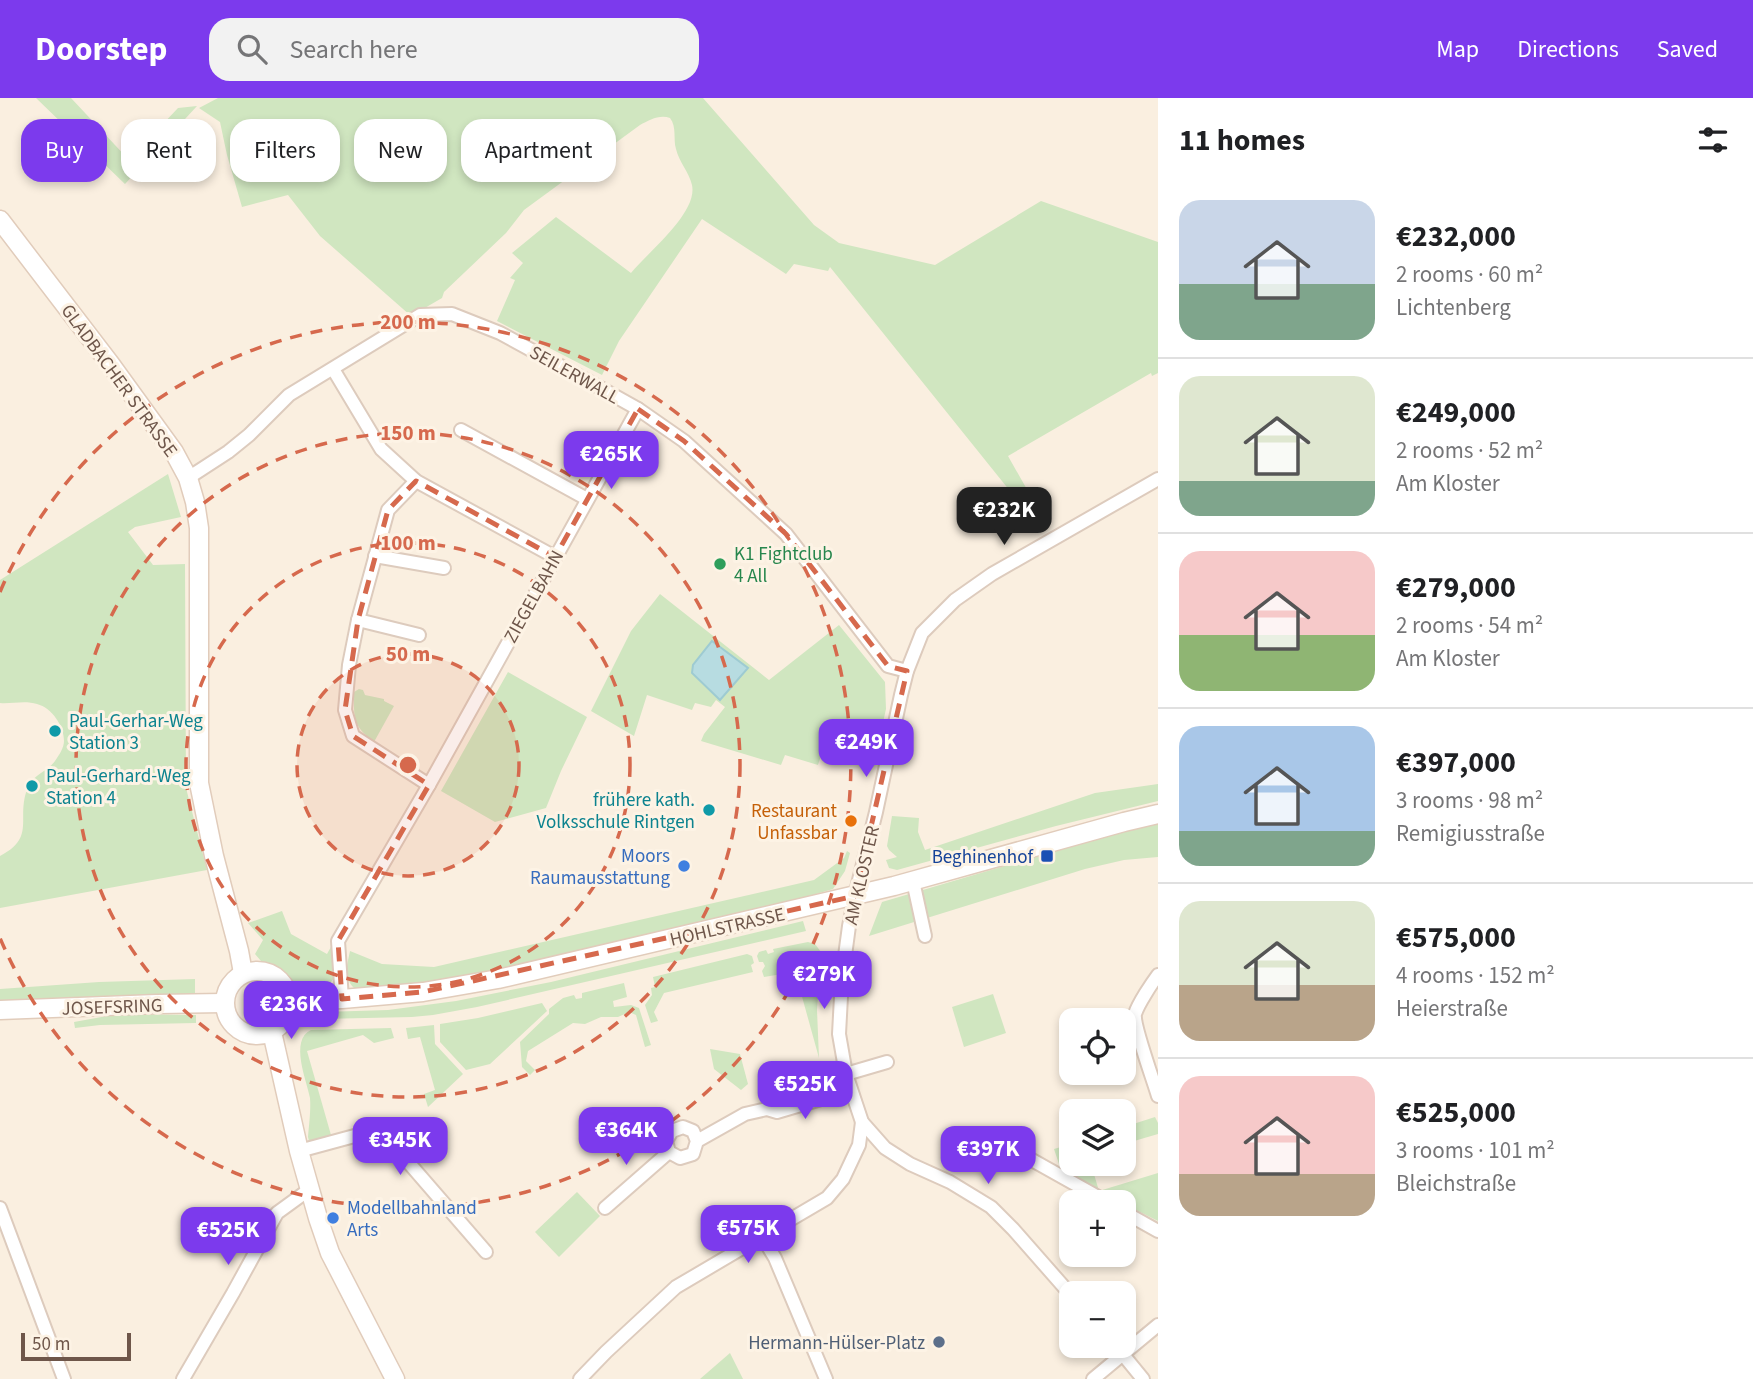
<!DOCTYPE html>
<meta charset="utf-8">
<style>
:root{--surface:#fff;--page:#f2f2f2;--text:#202124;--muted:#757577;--line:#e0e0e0;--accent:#7c3aed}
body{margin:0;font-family:"Source Sans 3",sans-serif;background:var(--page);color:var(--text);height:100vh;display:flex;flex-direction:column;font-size:26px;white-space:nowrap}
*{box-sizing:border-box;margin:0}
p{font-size:23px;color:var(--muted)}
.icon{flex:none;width:38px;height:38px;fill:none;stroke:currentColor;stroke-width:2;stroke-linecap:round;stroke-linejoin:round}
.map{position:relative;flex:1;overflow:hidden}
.panel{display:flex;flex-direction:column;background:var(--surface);width:595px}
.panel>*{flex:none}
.top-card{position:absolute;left:21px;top:21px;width:665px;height:63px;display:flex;gap:14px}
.fabs{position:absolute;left:1059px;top:910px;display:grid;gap:14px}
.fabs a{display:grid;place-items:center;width:77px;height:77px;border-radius:14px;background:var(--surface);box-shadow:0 4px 10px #0003;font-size:35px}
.scale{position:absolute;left:21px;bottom:18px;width:110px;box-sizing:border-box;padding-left:7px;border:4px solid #6e564a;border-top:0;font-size:19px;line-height:24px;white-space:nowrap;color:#6e564a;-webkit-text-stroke:5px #fdf3e5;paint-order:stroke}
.price{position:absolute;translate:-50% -60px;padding:0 16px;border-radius:14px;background:var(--accent);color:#fff;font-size:23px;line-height:46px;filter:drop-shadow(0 2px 4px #0008)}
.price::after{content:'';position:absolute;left:50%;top:42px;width:21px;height:16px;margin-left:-10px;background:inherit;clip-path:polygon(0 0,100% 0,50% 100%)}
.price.current{background:#222;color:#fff}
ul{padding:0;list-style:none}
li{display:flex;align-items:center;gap:21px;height:175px;padding:0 21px}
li+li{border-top:2px solid var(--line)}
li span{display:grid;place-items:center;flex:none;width:196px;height:140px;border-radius:21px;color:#555}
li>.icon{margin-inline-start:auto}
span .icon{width:84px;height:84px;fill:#fffc;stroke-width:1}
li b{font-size:30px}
h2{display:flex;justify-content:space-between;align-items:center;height:84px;padding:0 21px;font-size:30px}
.chip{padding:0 24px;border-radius:21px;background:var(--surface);box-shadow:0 4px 10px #0003;font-size:24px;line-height:63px}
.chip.current{background:var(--accent);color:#fff}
header{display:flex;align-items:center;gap:42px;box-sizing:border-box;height:98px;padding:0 35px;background:var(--accent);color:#fff}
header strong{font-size:33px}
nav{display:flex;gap:38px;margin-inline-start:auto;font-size:24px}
.search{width:490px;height:63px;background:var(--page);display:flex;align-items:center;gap:18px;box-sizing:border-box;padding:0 24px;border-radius:21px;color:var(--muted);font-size:26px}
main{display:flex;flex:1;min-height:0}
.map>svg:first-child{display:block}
</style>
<header>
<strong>Doorstep</strong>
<div class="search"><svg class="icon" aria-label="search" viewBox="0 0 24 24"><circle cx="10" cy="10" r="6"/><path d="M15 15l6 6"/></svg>Search here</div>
<nav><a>Map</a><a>Directions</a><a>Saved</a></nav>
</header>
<main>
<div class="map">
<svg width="1158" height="1281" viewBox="0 0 1158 1281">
<rect width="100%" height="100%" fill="#faefe0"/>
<g fill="#d0e6c0">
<path d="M 36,0 L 71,0 L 129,62 L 178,10 L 197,8 L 125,86 Z"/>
<path d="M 218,0 L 703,0 L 814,127 L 839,145 L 935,167 L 1041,103 L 1158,144 L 1158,275 L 1152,278 L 1151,275 L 1008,358 L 1046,425 L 1039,429 L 830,169 L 828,173 L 794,166 L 786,176 L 702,121 L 619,243 L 602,277 L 497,223 L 515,182 L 510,180 L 523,165 L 512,155 L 556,119 L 631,175 C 648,154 698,115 692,87 C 689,74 679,64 676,51 C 673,41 677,29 670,20 C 660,16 649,22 640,27 L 524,112 L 506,135 L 444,194 L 442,200 L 411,218 L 320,138 L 288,97 L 242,109 L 227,57 L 220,24 L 199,10 Z"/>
<path d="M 168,376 L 181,419 L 135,429 L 128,434 L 153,467 L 185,466 L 186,690 L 207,772 L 0,810 L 0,758 C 37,739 15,720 28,689 C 34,676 48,673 55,663 C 59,657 64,650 64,643 C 64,628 52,610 37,606 C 25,602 12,606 0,605 L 0,482 Z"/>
<path d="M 660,496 L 769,582 L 839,527 L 885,584 L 886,611 L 880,638 L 830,629 L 818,667 L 785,657 L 781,667 L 701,643 L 704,636 L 725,609 L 716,602 L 711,609 L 695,605 L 692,612 L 647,597 L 634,638 L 591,613 L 631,533 Z"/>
<path d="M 508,574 L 587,619 L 561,673 L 546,710 L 495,724 L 441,693 Z"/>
<path d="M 359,591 L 363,592 L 365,597 L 384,601 L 384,603 L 394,608 L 374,644 C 352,627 354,620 354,594 Z"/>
<path d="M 1158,686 L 1158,703 L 1056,728 L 897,772 L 889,770 L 886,762 L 897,759 L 889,752 L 887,748 L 892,718 L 919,720 L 918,734 L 925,752 L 1095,695 Z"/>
<path d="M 1158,725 L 1158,759 L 1124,762 L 1085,771 L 869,838 L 882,804 L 1143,727 Z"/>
<path d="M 847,753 L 850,755 L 845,773 L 833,791 L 806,799 C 722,819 639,840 555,858 C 489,873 421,889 354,890 C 343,879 347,867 350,853 L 382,866 L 434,869 L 814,782 L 844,760 Z"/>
<path d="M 282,813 L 291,836 L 327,856 L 332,847 L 336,849 L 337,875 L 326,892 L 304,892 L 292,886 L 283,877 L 261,863 L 255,856 L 263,842 L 248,825 Z"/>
<path d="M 803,823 L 806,833 L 477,909 L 433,917 L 412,919 L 320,921 L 318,915 L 323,914 L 388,912 L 456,903 L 551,884 Z"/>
<path d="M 808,844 L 815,846 L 821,854 L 817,912 L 819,960 L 796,877 L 788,875 L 764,879 L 762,873 L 765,868 L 763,864 L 759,864 L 757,858 L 759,854 L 766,852 L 768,856 L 774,854 L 773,851 Z"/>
<path d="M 747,856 L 752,858 L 754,865 L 751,867 L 753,874 L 664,895 L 654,914 L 658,923 L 651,925 L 645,907 L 652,897 L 651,890 L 655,889 L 653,879 Z"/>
<path d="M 195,881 L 195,896 L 176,899 L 0,905 L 0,891 L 99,884 Z"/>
<path d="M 624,885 L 627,899 L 613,903 L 614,909 L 631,907 L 639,910 L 651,947 L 645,949 L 636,917 L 629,914 L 618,919 L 601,919 L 585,926 L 573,925 L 528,953 L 526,963 L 535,972 L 530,977 L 522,969 L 520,944 L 549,916 L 549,911 L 563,900 L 574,897 L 576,901 L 582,900 L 582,895 Z"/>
<path d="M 993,896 L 1006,935 L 964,949 L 952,909 Z"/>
<path d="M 542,905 L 547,913 L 490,966 L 466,972 L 440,944 L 440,926 L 478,920 Z"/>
<path d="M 118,916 L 196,917 L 196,925 L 100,927 L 75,930 L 74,924 Z"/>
<path d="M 434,927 L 435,946 L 463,976 L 428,1009 L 424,996 L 435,992 L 420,939 L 408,941 L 406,930 Z"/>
<path d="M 391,930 L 394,940 L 374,945 L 363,937 L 307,953 L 331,1037 L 309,1043 L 308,1039 C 309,1027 311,1012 310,1000 C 307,983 289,942 311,932 Z"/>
<path d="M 710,951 L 740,956 L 748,986 L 741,992 L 714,971 Z"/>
<path d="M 1155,1019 L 1158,1025 L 1158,1036 L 1124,1046 L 1124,1029 Z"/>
<path d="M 1071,1046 L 1071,1066 L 1091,1066 L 1099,1093 L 1158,1075 L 1158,1123 L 1124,1106 L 1124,1104 L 1121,1104 L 1061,1072 L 1054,1051 Z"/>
<path d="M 577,1094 L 600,1118 L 559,1159 L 535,1134 Z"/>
<path d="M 730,1255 L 743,1281 L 700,1281 Z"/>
</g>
<path fill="#b7dce1" stroke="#9ecbd2" stroke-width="2" d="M 712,543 L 748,570 L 720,602 L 692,575 L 693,567 Z"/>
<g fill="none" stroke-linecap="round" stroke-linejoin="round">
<path stroke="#d7c9ba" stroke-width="12" stroke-dasharray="12 6" stroke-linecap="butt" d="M 767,1011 L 773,1001 L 817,988 L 830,990"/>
<defs>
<g id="street">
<path d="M 333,271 L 381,351 L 416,383 L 555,459"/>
<path d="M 461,332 L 587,401"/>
<path d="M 188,380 L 228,354 L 249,337 L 289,297 L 420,217 L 452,216 L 500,235 L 588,283 L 638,311 L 684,343 L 786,436 L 888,568 L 907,573"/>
<path d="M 416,383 L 388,412 L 358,522 L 349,567 L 345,612 L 353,638 L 429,687"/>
<path d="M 375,458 L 444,470"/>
<path d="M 358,522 L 419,537"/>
<path d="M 913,783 L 925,838"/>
<path d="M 1158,877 C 1152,885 1138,906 1135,916 C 1133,927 1154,984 1158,998"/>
<path d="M 342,901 L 338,843 L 429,687 L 638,311"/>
<path d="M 697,1043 L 693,1033 L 683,1029 L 672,1033 L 666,1043 L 669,1054 L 680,1060 L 693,1056 L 697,1043 L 745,1016 L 767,1011 L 777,1014 L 821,1001 L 846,976 L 887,964"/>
<path d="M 299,1053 L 384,1030 L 389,1042 L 486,1154"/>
<path d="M 1032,1062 L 1107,1104"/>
<path d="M 0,1110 L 64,1281"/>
<path d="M 605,1110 L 669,1054"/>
<path d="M 1124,1114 L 1158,1133"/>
<path d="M 763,1140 L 775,1160 L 826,1281"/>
<path d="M 1071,1197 L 1013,1131 L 991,1109 L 950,1084 L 910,1066 L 885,1050 L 862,1024 L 846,976 L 839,936 L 842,880 L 849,828 L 855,798 L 876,714 L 901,597 L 907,573 L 922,535 L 955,502 L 992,476 L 1158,381"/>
<path d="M 1116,1248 L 1143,1281"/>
<path d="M 183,1281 L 233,1195 L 277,1115 L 310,1091"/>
<path d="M 580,1281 L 606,1254 L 676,1189 L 827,1100 L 843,1081 L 859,1047 L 862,1024"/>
<path d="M 1093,1281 L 1158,1227"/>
</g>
<g id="secondary">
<path d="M 0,122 L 111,267 L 174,354 L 188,380 L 195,404 L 199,430 L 199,685 L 214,758 L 239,853 L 243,875"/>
<circle cx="257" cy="905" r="32"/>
<path d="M 290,903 L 342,901 L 423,894 L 498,881 L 894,788 L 1124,724 L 1158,716"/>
<path d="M 0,912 L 157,906 L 224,905"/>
<path d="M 272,934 L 299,1053 L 318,1120 L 330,1155 L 395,1281"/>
</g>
</defs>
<use href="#street" stroke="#ddcbbd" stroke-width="16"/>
<use href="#secondary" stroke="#e1ccbb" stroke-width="21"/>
<use href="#street" stroke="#fff" stroke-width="12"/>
<use href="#secondary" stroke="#fff" stroke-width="18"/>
</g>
<path fill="none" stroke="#d6694d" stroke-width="5" stroke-dasharray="14 9" stroke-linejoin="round" d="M 638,311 L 684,343 L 786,436 L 888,568 L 907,573 L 855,798 L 423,894 L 342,901 L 338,843 L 429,687 L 353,638 L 345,612 L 358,522 L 388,412 L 416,383 L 555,459 Z"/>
<circle cx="408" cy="667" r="111" fill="#d6694d" fill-opacity=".12"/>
<g fill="none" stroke="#d6694d" stroke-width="3.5" stroke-dasharray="12 9">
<circle cx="408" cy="667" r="111"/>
<circle cx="408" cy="667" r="222"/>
<circle cx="408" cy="667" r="332"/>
<path d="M0 494A443 443 0 1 1 0 840"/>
</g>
<circle fill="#2e9e5b" stroke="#fdf3e5" stroke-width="2.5" cx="720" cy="466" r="7"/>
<g fill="#0f9aa8" stroke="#fdf3e5" stroke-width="2.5">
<circle cx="55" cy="633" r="7"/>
<circle cx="32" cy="688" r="7"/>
<circle cx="709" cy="712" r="7"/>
</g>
<circle fill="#e8710a" stroke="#fdf3e5" stroke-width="2.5" cx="851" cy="723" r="7"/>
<rect fill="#1a4fb4" stroke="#fdf3e5" stroke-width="2.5" x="1040" y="751" width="14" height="14" rx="3.5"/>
<g fill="#3f7fe0" stroke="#fdf3e5" stroke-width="2.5">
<circle cx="684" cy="768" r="7"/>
<circle cx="333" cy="1120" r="7"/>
</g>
<circle fill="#5c6f8a" stroke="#fdf3e5" stroke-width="2.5" cx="939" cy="1244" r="7"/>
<g text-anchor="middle" stroke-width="6" stroke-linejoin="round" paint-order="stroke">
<g font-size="19" fill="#6e564a" stroke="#fdf3e5">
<text transform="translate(575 276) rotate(29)" y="7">SEILERWALL</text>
<text transform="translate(120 282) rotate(54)" y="7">GLADBACHER STRASSE</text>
<text transform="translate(533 498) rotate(-61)" y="7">ZIEGELBAHN</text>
<text transform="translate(861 777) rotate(-77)" y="7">AM KLOSTER</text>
<text transform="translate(727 828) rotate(-13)" y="7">HOHLSTRASSE</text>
<text transform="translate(112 908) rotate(-2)" y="7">JOSEFSRING</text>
</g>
<g font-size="19" fill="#27864d" stroke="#fdf3e5" text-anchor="start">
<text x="734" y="462">K1 Fightclub<tspan x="734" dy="22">4 All</tspan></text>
</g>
<g font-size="19" fill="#0d838f" stroke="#fdf3e5" text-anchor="start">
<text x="69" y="629">Paul-Gerhar-Weg<tspan x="69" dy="22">Station 3</tspan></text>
<text x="46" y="684">Paul-Gerhard-Weg<tspan x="46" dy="22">Station 4</tspan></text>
<text x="695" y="708" text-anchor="end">frühere kath.<tspan x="695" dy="22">Volksschule Rintgen</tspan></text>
</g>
<g font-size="19" fill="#c56008" stroke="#fdf3e5" text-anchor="end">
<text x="837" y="719">Restaurant<tspan x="837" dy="22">Unfassbar</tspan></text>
</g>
<g font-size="19" fill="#366cbe" stroke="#fdf3e5" text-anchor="end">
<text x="670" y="764">Moors<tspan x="670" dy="22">Raumausstattung</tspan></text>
<text x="347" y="1116" text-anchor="start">Modellbahnland<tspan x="347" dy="22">Arts</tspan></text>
</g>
<g font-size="19" fill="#164399" stroke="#fdf3e5" text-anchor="end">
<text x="1033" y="765">Beghinenhof</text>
</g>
<g font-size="19" fill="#4e5e75" stroke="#fdf3e5" text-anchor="end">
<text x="925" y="1251">Hermann-Hülser-Platz</text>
</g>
</g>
<circle cx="408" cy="667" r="10" fill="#d6694d" stroke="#fdf3e5" stroke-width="3.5"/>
<g font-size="21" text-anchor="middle" font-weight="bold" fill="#d6694d" stroke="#fdf3e5" stroke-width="6" stroke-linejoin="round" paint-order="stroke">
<text x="408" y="231">200 m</text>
<text x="408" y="342">150 m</text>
<text x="408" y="452">100 m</text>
<text x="408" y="563">50 m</text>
</g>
</svg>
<div class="fabs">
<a><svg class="icon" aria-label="locate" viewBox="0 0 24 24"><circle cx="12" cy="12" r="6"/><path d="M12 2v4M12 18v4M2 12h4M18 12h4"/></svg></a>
<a><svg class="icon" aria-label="layers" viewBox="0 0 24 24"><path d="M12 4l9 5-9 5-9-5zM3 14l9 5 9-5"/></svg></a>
<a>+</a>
<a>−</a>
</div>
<div class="scale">50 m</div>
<b class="price" style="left:611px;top:393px">€265K</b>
<b class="price current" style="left:1004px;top:449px">€232K</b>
<b class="price" style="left:866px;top:681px">€249K</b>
<b class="price" style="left:824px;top:913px">€279K</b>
<b class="price" style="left:291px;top:943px">€236K</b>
<b class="price" style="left:805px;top:1023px">€525K</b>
<b class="price" style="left:626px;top:1069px">€364K</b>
<b class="price" style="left:400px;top:1079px">€345K</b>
<b class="price" style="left:988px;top:1088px">€397K</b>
<b class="price" style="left:748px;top:1167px">€575K</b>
<b class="price" style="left:228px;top:1169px">€525K</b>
<div class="top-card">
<a class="chip current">Buy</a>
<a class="chip">Rent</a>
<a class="chip">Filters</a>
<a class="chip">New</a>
<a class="chip">Apartment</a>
</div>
</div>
<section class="panel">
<h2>11 homes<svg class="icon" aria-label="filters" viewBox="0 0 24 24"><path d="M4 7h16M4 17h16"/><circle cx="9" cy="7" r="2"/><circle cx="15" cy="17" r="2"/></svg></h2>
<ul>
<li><span style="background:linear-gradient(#c9d6e8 60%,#7fa58c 0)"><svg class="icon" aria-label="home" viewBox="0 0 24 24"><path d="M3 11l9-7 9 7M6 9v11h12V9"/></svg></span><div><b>€232,000</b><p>2 rooms · 60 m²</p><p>Lichtenberg</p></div></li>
<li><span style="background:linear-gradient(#dfe7d0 75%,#7fa58c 0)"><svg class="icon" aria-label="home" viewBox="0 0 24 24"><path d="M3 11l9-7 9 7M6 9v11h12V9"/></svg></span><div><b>€249,000</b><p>2 rooms · 52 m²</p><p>Am Kloster</p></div></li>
<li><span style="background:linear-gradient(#f6c9c9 60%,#8fb573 0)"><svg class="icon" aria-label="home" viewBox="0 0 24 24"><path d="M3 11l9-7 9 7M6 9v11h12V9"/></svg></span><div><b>€279,000</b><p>2 rooms · 54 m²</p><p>Am Kloster</p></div></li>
<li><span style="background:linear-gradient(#a9c7e8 75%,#7fa58c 0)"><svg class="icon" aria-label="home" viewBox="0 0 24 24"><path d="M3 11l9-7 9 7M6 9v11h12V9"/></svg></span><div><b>€397,000</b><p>3 rooms · 98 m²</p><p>Remigiusstraße</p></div></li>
<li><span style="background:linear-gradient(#dfe7d0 60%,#b9a48a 0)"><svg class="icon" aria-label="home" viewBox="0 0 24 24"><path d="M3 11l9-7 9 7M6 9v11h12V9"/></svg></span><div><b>€575,000</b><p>4 rooms · 152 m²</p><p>Heierstraße</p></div></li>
<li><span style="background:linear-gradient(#f6c9c9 70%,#b9a48a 0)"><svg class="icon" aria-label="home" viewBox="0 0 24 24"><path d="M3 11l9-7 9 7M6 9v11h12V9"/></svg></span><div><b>€525,000</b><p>3 rooms · 101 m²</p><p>Bleichstraße</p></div></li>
</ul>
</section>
</main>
